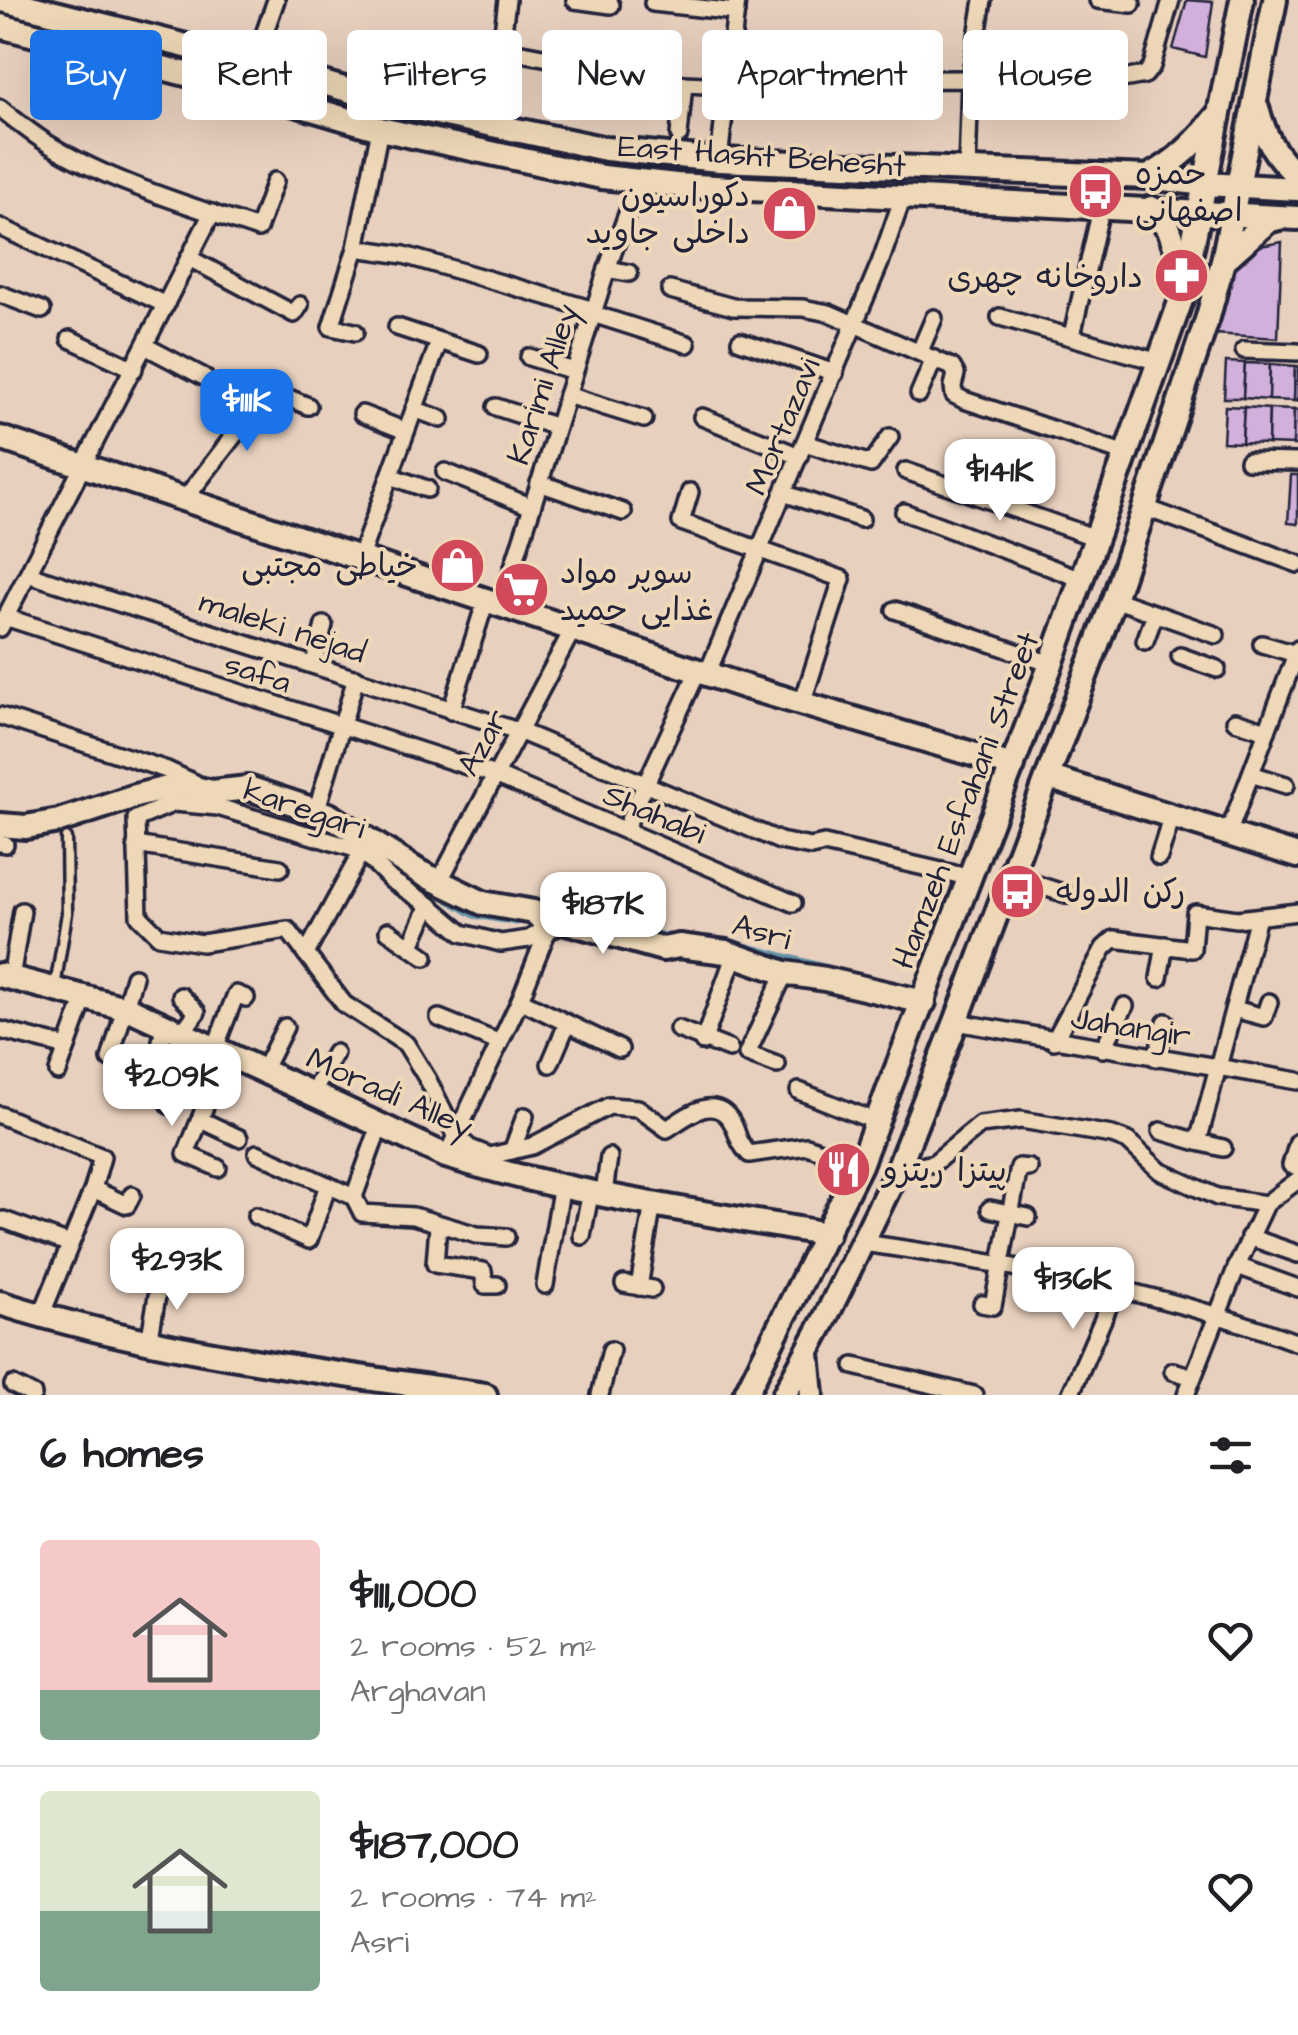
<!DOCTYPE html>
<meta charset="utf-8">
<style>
:root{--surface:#fff;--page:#f2f2f2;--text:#202124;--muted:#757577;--line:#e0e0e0;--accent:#1a73e8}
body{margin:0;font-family:"Architects Daughter","Playpen Sans Arabic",sans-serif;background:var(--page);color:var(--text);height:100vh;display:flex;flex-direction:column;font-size:38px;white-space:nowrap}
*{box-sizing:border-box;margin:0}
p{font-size:32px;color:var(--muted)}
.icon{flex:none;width:55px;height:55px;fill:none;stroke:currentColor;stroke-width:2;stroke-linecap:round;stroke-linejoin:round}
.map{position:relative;height:1395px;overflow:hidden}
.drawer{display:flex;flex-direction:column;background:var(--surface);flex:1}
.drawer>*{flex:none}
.guide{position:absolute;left:30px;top:30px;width:1240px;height:90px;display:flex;gap:20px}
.price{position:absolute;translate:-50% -85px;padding:0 22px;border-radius:20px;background:#fff;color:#222;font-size:32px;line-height:65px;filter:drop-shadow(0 2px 5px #0008)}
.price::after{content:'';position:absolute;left:50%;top:60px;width:30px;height:22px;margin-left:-15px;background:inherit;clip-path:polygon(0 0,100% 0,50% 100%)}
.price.current{background:var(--accent);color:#fff}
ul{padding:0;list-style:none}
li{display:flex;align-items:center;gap:30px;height:250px;padding:0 40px}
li+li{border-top:2px solid var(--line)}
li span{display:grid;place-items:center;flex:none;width:280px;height:200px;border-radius:10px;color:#555}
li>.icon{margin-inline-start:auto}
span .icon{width:120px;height:120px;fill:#fffc;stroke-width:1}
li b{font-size:42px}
h2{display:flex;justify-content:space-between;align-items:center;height:120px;padding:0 40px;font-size:42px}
.tag{padding:0 35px;border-radius:10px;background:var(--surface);box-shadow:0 10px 40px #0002;font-size:35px;line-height:90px}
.tag.current{background:var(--accent);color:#fff}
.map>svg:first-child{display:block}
</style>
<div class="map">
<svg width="1298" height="1395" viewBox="0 0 1298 1395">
<rect width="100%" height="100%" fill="#e8d0be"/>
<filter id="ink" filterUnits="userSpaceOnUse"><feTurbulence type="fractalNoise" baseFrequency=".01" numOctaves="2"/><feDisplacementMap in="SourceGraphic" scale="20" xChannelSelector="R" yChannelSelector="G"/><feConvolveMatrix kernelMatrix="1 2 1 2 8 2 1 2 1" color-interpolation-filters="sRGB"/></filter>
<g filter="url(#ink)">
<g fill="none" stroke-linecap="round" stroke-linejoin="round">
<g stroke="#6593a8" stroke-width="5">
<path d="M 223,801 L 346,837"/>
<path d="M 427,888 L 474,916 L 517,923"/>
<path d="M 587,916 C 618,920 645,934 677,936"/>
<path d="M 693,937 L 733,942 L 862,976"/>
</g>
</g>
<g fill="#d1b0dc" stroke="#22223b" stroke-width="2.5">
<path d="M 1187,0 L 1213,2 L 1205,57 L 1173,49 Z"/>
<path d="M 1282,242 L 1278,338 L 1214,334 L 1213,311 L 1223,310 L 1216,300 L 1223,272 L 1255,247 Z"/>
<path d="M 1226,362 L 1245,363 L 1243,398 L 1224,398 Z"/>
<path d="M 1245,363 L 1270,364 L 1269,400 L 1243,398 Z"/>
<path d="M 1270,364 L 1295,366 L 1294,401 L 1269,400 Z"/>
<path d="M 1295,366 L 1298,366 L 1298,401 L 1294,401 Z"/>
<path d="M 1225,406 L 1244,407 L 1242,443 L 1223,442 Z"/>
<path d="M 1244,407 L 1269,409 L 1268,444 L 1242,443 Z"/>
<path d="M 1269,409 L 1294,410 L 1293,445 L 1268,444 Z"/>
<path d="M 1294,410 L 1298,410 L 1298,445 L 1293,445 Z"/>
<path d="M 1291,475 L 1298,475 L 1298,524 L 1288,523 Z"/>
</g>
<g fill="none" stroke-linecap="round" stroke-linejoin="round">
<defs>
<path id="lane" d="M 55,987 L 67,913 L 66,838"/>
<g id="street">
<path d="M 575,0 L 611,5"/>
<path d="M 1098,0 L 1132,4"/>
<path d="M 653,3 L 736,12"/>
<path d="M 501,49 L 684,84 L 727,86"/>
<path d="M 254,63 L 276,0"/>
<path d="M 408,64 L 497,69"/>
<path d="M 729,80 L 970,79 L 1014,83 L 1106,82 L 1145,75 L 1152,66 L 1171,0"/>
<path d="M 0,108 C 16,121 32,134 50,145 C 110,182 191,206 258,229 L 275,181"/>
<path d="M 491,126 L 507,0"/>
<path d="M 679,135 L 684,84"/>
<path d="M 719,160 L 737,0"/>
<path d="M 967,172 L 970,79 L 983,0"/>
<path d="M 0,227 L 166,305"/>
<path d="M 356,248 L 404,255 L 594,310"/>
<path d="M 189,258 L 294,314 L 300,305"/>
<path d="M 607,269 L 629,273"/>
<path d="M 670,290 L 733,307 L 803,308 L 829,313 L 952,367 L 956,374 L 953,386 L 954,395 L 964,400 L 1126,454"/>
<path d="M 0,294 L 42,310"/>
<path d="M 593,314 L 687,344"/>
<path d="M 1000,317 L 1159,362"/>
<path d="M 397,327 L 479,354"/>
<path d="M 355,332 L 331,327 L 356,248 L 380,129"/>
<path d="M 1072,335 L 1102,205"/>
<path d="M 70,339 L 134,369"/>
<path d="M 740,341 L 835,373"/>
<path d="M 145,346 L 204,377"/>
<path d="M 1244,350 L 1298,352"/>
<path d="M 920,351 L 934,318"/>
<path d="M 529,357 L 574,371"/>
<path d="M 224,386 L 257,405"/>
<path d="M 919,394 L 934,359"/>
<path d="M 567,395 L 644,419"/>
<path d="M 496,407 L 557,427"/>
<path d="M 414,409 L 441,419"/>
<path d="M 362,414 L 406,431"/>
<path d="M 702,417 L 799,456"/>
<path d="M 805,443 L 871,464 L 890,437"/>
<path d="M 1248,461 L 1298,462"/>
<path d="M 906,471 L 1096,538"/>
<path d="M 445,472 L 532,507"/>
<path d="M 390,476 L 427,489"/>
<path d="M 539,483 L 623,512"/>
<path d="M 690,492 L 681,522 L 842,579 L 802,704"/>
<path d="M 783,493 L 861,519"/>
<path d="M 185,499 L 269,390 L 308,406"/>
<path d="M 1146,508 L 1298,564"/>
<path d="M 904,512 L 1081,579"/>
<path d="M 360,557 L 439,342"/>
<path d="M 28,574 L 521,732 L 780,841 L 811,847 L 824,844 L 972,878"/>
<path d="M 1114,599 L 1216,635"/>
<path d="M 501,605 L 607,269 L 639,181"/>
<path d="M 895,610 L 1051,664"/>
<path d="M 5,617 L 495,775 L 793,903"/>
<path d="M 0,628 L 212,213"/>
<path d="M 1145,641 L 1155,614"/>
<path d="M 1262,644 L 1296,654"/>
<path d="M 1180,656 L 1217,669"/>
<path d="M 314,664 L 324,625"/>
<path d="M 707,674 L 880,263 L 903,197"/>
<path d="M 451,711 L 486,600"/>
<path d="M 0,716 L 167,770 L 195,783"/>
<path d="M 1235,721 L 1267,731"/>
<path d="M 1251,774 L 1286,785"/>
<path d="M 316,812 L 356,678"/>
<path d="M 625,829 L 698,671"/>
<path d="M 1228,834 L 1298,649"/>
<path d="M 0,843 L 5,844"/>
<path d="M 136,845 L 280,868"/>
<path d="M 1159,857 L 1172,816"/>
<path d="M 1010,876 L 1069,895"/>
<path d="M 439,882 L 573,629"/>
<path d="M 549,926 L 529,939 L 501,943 L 462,933 L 429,905 L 391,880 L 362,851 L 218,807 L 174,803 L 136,819 L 139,916 L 159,936 L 202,943 L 288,930 L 344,1004 L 406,1044 L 428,1080 L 456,1136 L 470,1148 L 490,1156 L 532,1146 L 609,1106 L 638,1108 L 667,1129 C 686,1117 712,1094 730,1119 C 739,1132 735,1139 749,1154 L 807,1146 L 860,1165"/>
<path d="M 388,931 L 425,957"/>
<path d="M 411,946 L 429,905"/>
<path d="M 306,954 L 362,851"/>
<path d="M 11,978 L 22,911"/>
<path d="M 1159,978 L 1165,945"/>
<path d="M 181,996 L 197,1012 L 182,1033"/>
<path d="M 520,1000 L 620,1049"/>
<path d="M 1234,1009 L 1264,1017 L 1269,1002"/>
<path d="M 439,1018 L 500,1043"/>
<path d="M 956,1022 L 1298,1081"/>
<path d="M 164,1025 L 155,1073 L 179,1081 L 169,1105"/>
<path d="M 678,1029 L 729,1049"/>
<path d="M 0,1030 L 67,1047"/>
<path d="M 1054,1041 L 1104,948 L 1114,939 L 1192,949 L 1195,913 L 1237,919 L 1298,912"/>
<path d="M 703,1042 L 735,954"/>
<path d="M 215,1048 L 236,994 L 246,998"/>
<path d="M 1103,1049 L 1125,1006"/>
<path d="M 1156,1058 L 1166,1022"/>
<path d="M 110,1059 L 134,977"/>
<path d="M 550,1064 L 567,1024"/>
<path d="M 777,1065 L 747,1054 L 785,973"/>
<path d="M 263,1071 L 285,1027"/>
<path d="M 58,1072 L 85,997"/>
<path d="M 799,1091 L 877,1122"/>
<path d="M 312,1094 L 335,1053"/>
<path d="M 0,1115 L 102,1157 L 93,1189 L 41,1316"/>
<path d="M 201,1120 L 239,1138"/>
<path d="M 380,1125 L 354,1197 L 362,1213 L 413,1216 L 477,1235 L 506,1237"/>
<path d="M 1161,1131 L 1198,1142"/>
<path d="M 1298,1142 L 1291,1165 L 1298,1167"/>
<path d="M 452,1144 L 520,1000 L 549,927"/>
<path d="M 1223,1148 L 1198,1142 L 1258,917"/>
<path d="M 512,1151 L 525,1116"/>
<path d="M 257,1153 L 354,1197"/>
<path d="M 218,1168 L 186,1154 L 226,1054"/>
<path d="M 897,1171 L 934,1163 L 980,1125 L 1021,1120 L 1112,1135 L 1128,1141 L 1160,1171 L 1217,1197 L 1266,1204 L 1298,1180"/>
<path d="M 93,1189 L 127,1205 L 132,1195"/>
<path d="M 604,1193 L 609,1157"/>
<path d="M 990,1209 L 1028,1217"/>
<path d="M 256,1216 L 309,1240 L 328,1185"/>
<path d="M 4,1220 L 70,1244"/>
<path d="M 438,1226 L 435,1264 L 483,1271 L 485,1285 L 497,1285"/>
<path d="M 582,1236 L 591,1190"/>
<path d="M 1249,1237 L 1298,1254"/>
<path d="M 863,1243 C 1011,1264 1157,1290 1298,1343"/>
<path d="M 1237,1266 L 1298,1288"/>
<path d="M 624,1284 L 652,1289"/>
<path d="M 545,1285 L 562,1184"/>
<path d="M 639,1287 L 653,1203"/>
<path d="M 982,1304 L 993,1306 L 1019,1167 L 1029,1168"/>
<path d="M 149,1343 L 164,1255 L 177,1257"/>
<path d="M 854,1366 L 974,1395"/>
<path d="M 1173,1371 L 1193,1377"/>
<path d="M 13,1385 L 33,1395"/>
<path d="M 600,1395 L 611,1350"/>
<path d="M 1070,1395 L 1117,1287"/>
<path d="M 1186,1395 L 1237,1266 L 1266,1204"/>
</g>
<g id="secondary">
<path d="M 3,0 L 254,63 L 403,106 L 606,149 L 719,160 L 1148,177 L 1205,184 L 1298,189"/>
<path d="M 0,26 L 244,89 L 380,129 L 602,177 L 676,185 L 1298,218"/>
<path d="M 1257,108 C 1265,137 1274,156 1298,176"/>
<path d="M 1148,177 C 1177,161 1195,144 1215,118"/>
<path d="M 1151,208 L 1169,229 L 1185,275"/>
<path d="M 1223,261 L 1268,221 L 1279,218"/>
<path d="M 0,438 L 746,687 L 1013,766"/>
<path d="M 1048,777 L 1298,856"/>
<path d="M 0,825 L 26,827 L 59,821 L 135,796 L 180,785 L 212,792 L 248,788 L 329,815 L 421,873 L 483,903 L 534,912 L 549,926 L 563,921 L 663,949 L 679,946 L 726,952 L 785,973 L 825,979 L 924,1002"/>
<path d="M 0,975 L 132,1010 L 446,1156 C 569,1194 700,1212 827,1234"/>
<path d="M 0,1303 C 158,1353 322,1371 485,1395"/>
<path d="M 808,1354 L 812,1395"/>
<path d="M 745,1395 L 860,1165 L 1051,664 L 1182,297 L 1242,0"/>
<path d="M 784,1395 L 824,1321 L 897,1171 L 956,1022 L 1114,599 L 1208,317 L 1223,261 L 1275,0"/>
</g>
</defs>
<use href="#lane" stroke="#22223b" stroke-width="15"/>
<use href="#street" stroke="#22223b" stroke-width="22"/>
<use href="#secondary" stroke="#22223b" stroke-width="30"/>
<use href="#lane" stroke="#eed8b7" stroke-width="8"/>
<use href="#street" stroke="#eed8b7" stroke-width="15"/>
<use href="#secondary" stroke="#eed8b7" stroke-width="22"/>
</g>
</g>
<defs>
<symbol id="bus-disc" viewBox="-11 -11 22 22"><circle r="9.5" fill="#d1495b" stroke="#eed8b7"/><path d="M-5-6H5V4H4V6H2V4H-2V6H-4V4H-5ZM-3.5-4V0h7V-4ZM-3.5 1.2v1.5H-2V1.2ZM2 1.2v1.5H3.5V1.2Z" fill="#fff"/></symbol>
<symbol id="shop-disc" viewBox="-11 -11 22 22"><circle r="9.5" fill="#d1495b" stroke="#eed8b7"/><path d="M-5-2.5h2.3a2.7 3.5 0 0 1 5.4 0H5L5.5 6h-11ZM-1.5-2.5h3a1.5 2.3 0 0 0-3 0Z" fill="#fff"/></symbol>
<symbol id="pharmacy-disc" viewBox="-11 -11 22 22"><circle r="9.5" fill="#d1495b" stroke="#eed8b7"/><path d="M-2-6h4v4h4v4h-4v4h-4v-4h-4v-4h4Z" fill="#fff"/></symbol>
<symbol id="supermarket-disc" viewBox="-11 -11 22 22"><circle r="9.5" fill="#d1495b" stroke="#eed8b7"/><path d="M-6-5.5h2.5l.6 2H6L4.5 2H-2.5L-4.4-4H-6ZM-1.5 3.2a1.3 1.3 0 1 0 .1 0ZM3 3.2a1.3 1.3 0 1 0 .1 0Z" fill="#fff"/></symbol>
<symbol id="restaurant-disc" viewBox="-11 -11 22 22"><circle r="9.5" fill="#d1495b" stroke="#eed8b7"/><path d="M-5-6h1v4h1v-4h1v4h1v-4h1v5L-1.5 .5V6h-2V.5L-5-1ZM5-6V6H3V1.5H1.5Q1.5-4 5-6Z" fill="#fff"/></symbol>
</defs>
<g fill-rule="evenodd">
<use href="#bus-disc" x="1064" y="160" width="63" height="63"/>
<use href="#shop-disc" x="758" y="182" width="63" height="63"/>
<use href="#pharmacy-disc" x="1150" y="244" width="63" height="63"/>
<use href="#shop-disc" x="426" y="534" width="63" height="63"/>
<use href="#supermarket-disc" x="490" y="558" width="63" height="63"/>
<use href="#bus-disc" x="986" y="860" width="63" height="63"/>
<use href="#restaurant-disc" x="812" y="1138" width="63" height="63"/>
</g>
<g text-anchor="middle" stroke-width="8" stroke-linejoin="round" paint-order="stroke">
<g font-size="32" fill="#22223b" stroke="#eed8b7">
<text transform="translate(762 155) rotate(4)" y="11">East Hasht Behesht</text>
<text transform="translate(542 384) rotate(-72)" y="11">Karimi Alley</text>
<text transform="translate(782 426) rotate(-67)" y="11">Mortazavi</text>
<text transform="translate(283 626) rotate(18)" y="11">maleki nejad</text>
<text transform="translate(258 672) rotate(18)" y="11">safa</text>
<text transform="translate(482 742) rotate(-61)" y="11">Azar</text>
<text transform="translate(965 800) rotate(-69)" y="11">Hamzeh Esfahani Street</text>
<text transform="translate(305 808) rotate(19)" y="11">karegari</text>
<text transform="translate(655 813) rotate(23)" y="11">Shahabi</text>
<text transform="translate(762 931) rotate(16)" y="11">Asri</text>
<text transform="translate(1131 1026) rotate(9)" y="11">Jahangir</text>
<text transform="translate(390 1092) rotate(24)" y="11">Moradi Alley</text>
</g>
<g font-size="32" fill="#22223b" stroke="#eed8b7" text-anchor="start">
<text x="1135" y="184">حمزه<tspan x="1135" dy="37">اصفهانی</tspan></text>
<text x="750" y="206" text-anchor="end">دکوراسیون<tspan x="750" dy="37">داخلی جاوید</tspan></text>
<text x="1143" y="287" text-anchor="end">داروخانه چهری</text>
<text x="418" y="576" text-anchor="end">خیاطی مجتبی</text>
<text x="560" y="583">سوپر مواد<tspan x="560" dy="37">غذایی حمید</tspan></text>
<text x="1056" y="902">رکن الدوله</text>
<text x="883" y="1181">پیتزا ریتزو</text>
</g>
</g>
</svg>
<b class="price current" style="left:247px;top:454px">$111K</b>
<b class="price" style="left:1000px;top:524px">$141K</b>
<b class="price" style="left:603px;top:957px">$187K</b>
<b class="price" style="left:172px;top:1129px">$209K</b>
<b class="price" style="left:177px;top:1313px">$293K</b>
<b class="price" style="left:1073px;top:1332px">$136K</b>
<div class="guide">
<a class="tag current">Buy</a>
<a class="tag">Rent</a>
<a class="tag">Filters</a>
<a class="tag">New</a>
<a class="tag">Apartment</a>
<a class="tag">House</a>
</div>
</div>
<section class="drawer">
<h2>6 homes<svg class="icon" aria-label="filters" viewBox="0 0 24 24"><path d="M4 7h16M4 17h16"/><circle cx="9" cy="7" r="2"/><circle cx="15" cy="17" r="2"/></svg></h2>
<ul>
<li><span style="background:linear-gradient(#f6c9c9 75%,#7fa58c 0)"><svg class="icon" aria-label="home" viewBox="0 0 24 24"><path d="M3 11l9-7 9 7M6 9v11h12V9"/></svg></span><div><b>$111,000</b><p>2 rooms · 52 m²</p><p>Arghavan</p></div><svg class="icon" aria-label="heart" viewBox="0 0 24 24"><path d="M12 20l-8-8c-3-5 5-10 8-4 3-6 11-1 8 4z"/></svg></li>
<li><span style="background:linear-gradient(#dfe7d0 60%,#7fa58c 0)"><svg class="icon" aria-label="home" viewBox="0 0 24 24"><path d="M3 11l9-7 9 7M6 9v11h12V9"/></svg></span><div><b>$187,000</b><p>2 rooms · 74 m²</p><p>Asri</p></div><svg class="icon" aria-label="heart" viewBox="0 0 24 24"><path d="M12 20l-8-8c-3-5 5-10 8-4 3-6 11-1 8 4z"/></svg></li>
</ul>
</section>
